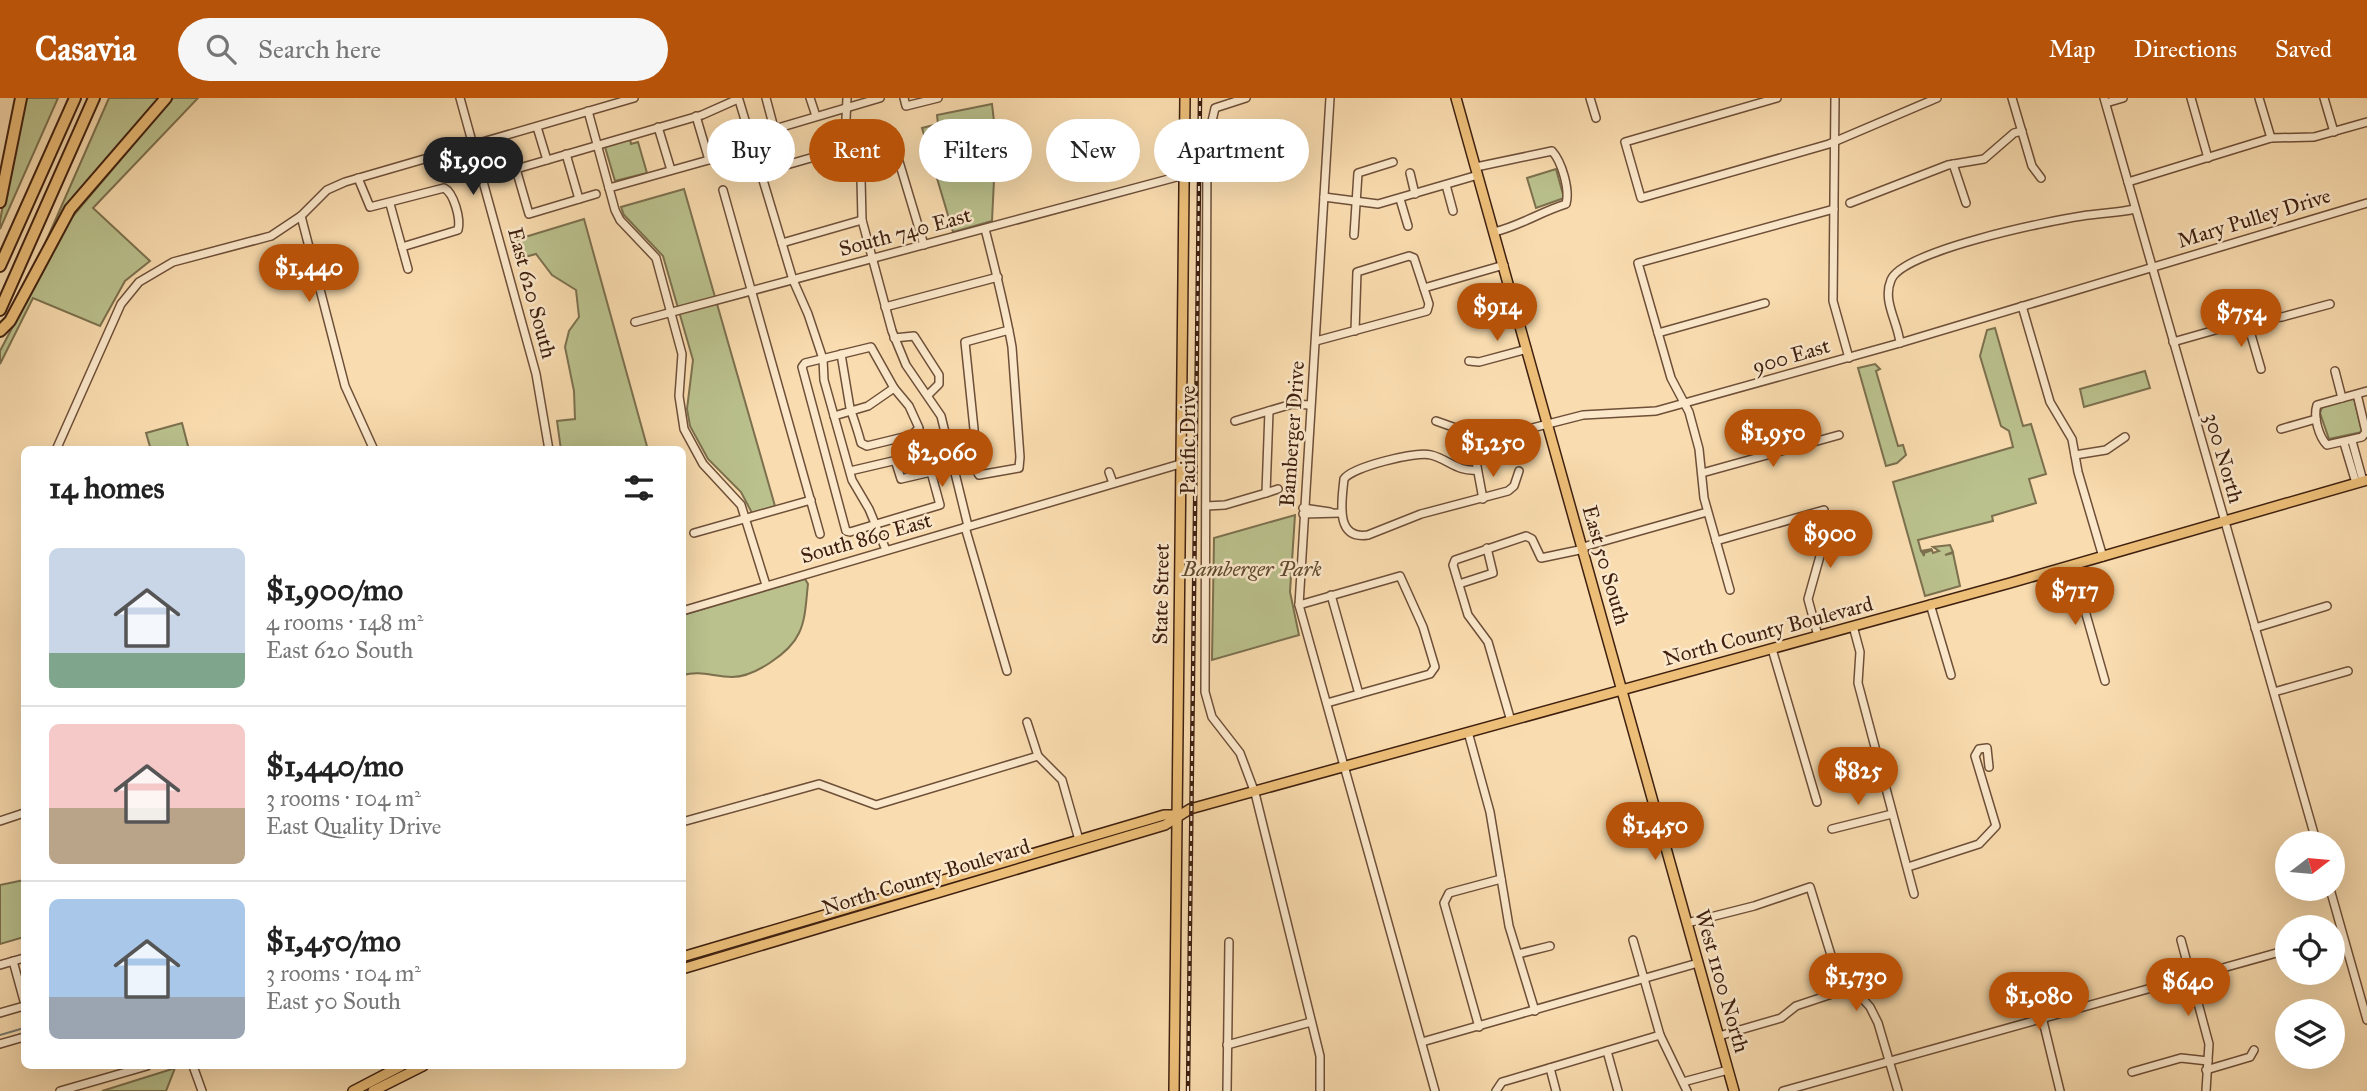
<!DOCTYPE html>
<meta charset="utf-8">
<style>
:root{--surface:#fff;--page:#f6f6f6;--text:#222;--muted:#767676;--line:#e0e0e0;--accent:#b45309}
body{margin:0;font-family:"IM FELL Great Primer",serif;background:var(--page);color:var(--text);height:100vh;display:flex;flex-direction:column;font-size:26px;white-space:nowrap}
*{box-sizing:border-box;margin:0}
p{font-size:23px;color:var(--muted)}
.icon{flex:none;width:38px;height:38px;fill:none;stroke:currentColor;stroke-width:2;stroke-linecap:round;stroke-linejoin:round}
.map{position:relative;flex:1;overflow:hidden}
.side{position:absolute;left:21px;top:348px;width:665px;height:623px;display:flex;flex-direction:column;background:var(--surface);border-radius:10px;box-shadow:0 7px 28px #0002}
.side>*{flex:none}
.hud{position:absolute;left:707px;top:21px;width:665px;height:63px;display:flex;gap:14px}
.needle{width:46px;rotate:74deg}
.buttons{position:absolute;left:2275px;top:733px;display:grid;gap:14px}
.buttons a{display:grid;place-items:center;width:70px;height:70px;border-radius:50%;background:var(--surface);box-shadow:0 7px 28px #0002;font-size:35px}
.price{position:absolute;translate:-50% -60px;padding:0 16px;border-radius:24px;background:var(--accent);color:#fff;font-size:23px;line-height:46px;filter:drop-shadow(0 2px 4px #0008)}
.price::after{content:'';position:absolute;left:50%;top:42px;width:21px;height:16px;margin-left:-10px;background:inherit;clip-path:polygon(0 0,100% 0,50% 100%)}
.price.active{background:#222;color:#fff}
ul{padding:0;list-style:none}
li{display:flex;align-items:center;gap:21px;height:175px;padding:0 28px}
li+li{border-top:2px solid var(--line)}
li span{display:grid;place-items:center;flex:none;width:196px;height:140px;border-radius:10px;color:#555}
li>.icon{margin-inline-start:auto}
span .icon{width:84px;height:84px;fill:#fffc;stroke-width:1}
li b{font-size:30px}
h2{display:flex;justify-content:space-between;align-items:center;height:84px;padding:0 28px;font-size:30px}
.chip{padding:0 24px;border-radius:32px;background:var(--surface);box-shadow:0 7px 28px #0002;font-size:24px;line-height:63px}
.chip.active{background:var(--accent);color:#fff}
header{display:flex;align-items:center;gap:42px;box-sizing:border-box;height:98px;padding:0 35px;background:var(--accent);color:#fff}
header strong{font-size:33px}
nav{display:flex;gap:38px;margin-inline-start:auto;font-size:24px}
.search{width:490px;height:63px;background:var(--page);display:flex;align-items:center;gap:18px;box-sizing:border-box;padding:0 24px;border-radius:38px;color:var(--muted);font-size:26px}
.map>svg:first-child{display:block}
</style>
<header>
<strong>Casavia</strong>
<div class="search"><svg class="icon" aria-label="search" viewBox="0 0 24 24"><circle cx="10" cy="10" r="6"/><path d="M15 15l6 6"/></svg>Search here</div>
<nav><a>Map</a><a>Directions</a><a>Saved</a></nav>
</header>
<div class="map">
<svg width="2367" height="993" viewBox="0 0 2367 993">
<rect width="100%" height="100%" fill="#f9dcaf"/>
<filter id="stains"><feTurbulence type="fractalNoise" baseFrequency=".00286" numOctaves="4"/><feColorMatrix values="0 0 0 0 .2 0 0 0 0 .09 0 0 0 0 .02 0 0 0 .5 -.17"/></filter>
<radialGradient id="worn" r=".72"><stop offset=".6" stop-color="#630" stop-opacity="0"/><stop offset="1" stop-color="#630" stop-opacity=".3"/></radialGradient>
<g fill="#bac18d" stroke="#7c704e" stroke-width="2">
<path d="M 23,0 L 58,0 L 0,131 L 0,123 Z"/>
<path d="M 109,0 L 161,0 L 40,157 Z"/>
<path d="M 173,0 L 198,0 L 93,110 L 150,163 L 125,183 L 100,228 L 33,200 L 0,266 L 0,253 L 67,125 Z"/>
<path d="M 992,6 L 996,41 L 992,123 L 953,134 L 922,30 L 938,26 L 937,17 Z"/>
<path d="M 630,41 L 631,46 L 638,44 L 647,75 L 615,83 L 605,49 Z"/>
<path d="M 1556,71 L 1564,100 L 1536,110 L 1527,80 Z"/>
<path d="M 684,91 L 775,408 L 752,415 L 741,394 L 708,361 L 690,328 L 687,311 L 693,262 L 663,158 L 624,117 L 621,109 Z"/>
<path d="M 584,121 L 648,352 L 561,352 L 557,323 L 575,321 L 574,293 L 565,249 L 569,233 L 579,219 L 576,192 L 552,177 L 536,156 L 517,161 L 512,143 Z"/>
<path d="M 1995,230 L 2023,328 L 2031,326 L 2046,376 L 2029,381 L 2036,405 L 1992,418 L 1993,423 L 1918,442 L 1921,453 L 1932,451 L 1922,454 L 1924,458 L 1924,455 L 1932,452 L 1933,455 L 1939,453 L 1933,449 L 1950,447 L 1953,454 L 1945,457 L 1953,455 L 1960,488 L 1925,498 L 1893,384 L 2013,349 L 2009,333 L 2001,328 L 1980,258 L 1987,232 Z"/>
<path d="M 1875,266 L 1880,271 L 1876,273 L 1898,348 L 1903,347 L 1906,357 L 1897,365 L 1886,368 L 1858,270 Z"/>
<path d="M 2145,273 L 2150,290 L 2084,309 L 2080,291 Z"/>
<path d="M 2354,300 L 2362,334 L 2329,341 L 2320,315 L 2322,309 Z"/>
<path d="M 182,325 L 189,352 L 151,352 L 146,335 Z"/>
<path d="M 1295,417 L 1290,494 L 1299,537 L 1212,562 L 1214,440 Z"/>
<path d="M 805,481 L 808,486 C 806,502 806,521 799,535 C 790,555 754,579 732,579 C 714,579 701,572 683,577 L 683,517 Z"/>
<path d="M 24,782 L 24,839 L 0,846 L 0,787 Z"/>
<path d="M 175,970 L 166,993 L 102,993 Z"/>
</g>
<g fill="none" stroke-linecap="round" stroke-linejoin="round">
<path stroke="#797c72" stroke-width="2" d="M 0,937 L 24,930"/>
<defs>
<g id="minor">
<path d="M 460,0 L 536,276 L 549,352"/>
<path d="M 766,0 L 774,30"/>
<path d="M 810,0 L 816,18"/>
<path d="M 847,0 L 846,21 L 861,81 L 862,122 L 892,233 L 906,267 L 941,318 L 968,428"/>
<path d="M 904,0 L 906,8 L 938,0"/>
<path d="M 1246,0 L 1215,10 L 1207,45 L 1205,594 L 1212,619 L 1240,655 L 1255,695 L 1320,958 L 1320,993"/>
<path d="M 1330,0 L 1299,507 L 1435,993"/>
<path d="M 1590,0 L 1596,20"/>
<path d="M 1777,0 L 1625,44 L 1641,100 L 1829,46 L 1937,0"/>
<path d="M 1835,0 L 1833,203 L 1849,260"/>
<path d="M 2012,0 L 2032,68 L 2041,80"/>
<path d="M 2104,0 L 2317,746"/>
<path d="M 2191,0 L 2208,60"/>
<path d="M 2259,0 L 2271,40"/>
<path d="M 2324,0 L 2334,34"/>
<path d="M 739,2 L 793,182 L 808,216 L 823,261 L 824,282 L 852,382 L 869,411 L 886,452"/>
<path d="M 2106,5 L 2123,0"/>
<path d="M 588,13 L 615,112 L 620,122 L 656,160 L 682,256 L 679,298 L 684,331 L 703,366 L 741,407 L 766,487"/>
<path d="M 696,18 L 709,62"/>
<path d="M 537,29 L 547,62 L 516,71 L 529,116 L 596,96"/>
<path d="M 658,29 L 671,72"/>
<path d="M 751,38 L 880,0"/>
<path d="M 566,56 L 579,101"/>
<path d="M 547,62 L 702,17 L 738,1"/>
<path d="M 1953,66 L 1966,105"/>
<path d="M 1476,69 L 1552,53 C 1562,64 1570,92 1566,106 C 1540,114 1520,128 1494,134"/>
<path d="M 762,74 L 891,37 L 924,147"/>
<path d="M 1410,75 L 1415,96"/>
<path d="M 358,80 L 370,109 L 444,90 C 454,95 461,121 458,132 L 402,149"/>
<path d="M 2128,84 L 2271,40 L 2314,39 L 2367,24"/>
<path d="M 1446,87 L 1453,113"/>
<path d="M 609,90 L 755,49"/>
<path d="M 723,92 L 820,436"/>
<path d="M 1324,99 L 1378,106 L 1478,77"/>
<path d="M 1400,101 L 1408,128"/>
<path d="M 1850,105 L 1948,67 L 1984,61 L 2014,35 L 2022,33"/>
<path d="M 390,106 L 408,171"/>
<path d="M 301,118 L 345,288 L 374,352"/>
<path d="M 985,131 C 995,170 1005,209 1012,249 L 1020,359 L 1019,370 L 979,377 L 974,368 L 974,331 L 965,244 L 1009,232"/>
<path d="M 1354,137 L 1358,75 L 1393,64"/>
<path d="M 782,145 L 862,122"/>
<path d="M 1424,190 L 1504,167"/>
<path d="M 2022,208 L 2050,304 L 2072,341 L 2078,374 L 2103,459"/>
<path d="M 885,209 L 998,179"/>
<path d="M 2247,223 L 2261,271"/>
<path d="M 635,224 L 1184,77"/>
<path d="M 1658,235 L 1765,205"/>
<path d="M 894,240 L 914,238 L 939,277 L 939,286 L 928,297"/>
<path d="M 1316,243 L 1427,213 L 1429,206 L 1414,160 L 1409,158 L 1357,174 L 1355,233"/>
<path d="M 2173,244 L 2247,223 L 2282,219 L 2330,206"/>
<path d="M 1900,245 C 1898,224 1882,203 1891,182 C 1902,153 2048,123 2082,118 C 2100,115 2117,115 2135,111"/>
<path d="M 1469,263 L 1479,264 L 1527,251"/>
<path d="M 2335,273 L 2342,300"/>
<path d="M 894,290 L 871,249 L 805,265 L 802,269 L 846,433 L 850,434 L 940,407 L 931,374 L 901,381 L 895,362"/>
<path d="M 2357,296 L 2366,334 L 2362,339 L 2327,347 C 2319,339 2313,319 2317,307 L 2367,293"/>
<path d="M 1269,313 L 1266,395 L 1278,391"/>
<path d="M 834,318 L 868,308 L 894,290 L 909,308 L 919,330 L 912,337 L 867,348 L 861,345 C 858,333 854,322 850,310 L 841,256"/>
<path d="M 1235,323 L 1292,306 L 1310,307"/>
<path d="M 1436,323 L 1467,334 L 1505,337 L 1583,317 L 1656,313 L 1900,245 L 2367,105"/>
<path d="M 2281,331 L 2316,321"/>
<path d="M 1475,336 L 1473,347 L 1483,401"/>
<path d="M 2352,343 L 2363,383"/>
<path d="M 2344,345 L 2356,385"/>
<path d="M 56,352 L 121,206 L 139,184 L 173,164 L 271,138 L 301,118 L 327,92 L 345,84 L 634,0"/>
<path d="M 2075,357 L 2106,352 L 2125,339"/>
<path d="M 1477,372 C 1457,374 1448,361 1431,357 C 1416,353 1352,369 1344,381 C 1342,402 1334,442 1368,437 L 1421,416 L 1508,393 L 1514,388 L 1519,373"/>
<path d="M 850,373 L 974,344"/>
<path d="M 1109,374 L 1113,385"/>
<path d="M 1702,375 L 1839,337"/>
<path d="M 1206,408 L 1225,407 L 1266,395"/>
<path d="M 1303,410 L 1330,414"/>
<path d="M 1303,416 L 1341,415"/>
<path d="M 965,429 L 1007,573"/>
<path d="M 694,435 L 811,402"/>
<path d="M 1716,443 L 1824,412 L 1827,433 L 1808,501 L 1818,538"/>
<path d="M 1583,449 L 1707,414"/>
<path d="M 2072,467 L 2105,583"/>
<path d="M 1459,486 L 1493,475 L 1487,450"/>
<path d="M 1730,492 L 1704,400 L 1699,351 L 1689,314 L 1671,280 L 1638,165 L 1834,111"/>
<path d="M 1331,497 L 1359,596"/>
<path d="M 1930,506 L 1951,577"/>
<path d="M 1299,507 L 1400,478 L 1423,529 L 1435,569 L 1430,576 L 1327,605"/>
<path d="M 682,513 L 1180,366"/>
<path d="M 1853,528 L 1860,554 L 1858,585 L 1914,796"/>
<path d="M 2255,530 L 2327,508"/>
<path d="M 1772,551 L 1817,704"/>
<path d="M 2274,594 L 2348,573"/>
<path d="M 1511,623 L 1488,544 L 1468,517 L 1453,467 L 1455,462 L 1526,438 L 1532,441 L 1541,460 L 1584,451"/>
<path d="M 1027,624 L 1038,658 L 1062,682 L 1079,742"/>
<path d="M 1468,634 L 1490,714 L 1509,828 L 1535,913"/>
<path d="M 0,723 L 24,715"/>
<path d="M 682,724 L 819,686 L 876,707 L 1038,658"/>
<path d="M 1832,731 L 1892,716"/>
<path d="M 1908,769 L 1979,746 L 1996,728 L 1975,658 L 1979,651 L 1987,650 L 1989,669"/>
<path d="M 2330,791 L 2367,922"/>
<path d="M 1687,825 L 1754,808 L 1810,789 L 1835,870 L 1870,909 L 1878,925 L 1898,993"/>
<path d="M 1633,842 L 1660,937 L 1687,993"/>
<path d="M 2181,842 L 2209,946 L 2206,993"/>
<path d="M 1518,856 L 1550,848"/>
<path d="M 13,863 L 24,903"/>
<path d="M 0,867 L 24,860"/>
<path d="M 0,915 L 24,908"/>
<path d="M 2042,919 L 2060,993"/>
<path d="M 1479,929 L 1444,805 L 1449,795 L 1501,781"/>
<path d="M 1719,938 L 1781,920 L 1796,908 L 1850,890"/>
<path d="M 1422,944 L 1698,865"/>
<path d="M 0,946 L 24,939"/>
<path d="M 1227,947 L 1311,924"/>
<path d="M 1607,953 L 1618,993"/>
<path d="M 193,968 L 202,993"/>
<path d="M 1550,970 L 1556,993"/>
<path d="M 2206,972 L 2250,959 L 2254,952"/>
<path d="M 2132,974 L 2181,960 L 2208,963"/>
<path d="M 1683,984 L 1728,972"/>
<path d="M 60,993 L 147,968"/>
<path d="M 1227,993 L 1229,844"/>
<path d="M 1496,993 L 1502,984 L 1509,982 L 1660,937"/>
<path d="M 1783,993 L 2287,852"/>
</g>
<g id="major">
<path d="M 1456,0 L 1734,993"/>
<path d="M 682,859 L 1164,717 L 1177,717"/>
<path d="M 682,871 L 1165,727 L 1190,711 L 2010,485 L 2367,382"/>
<path d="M 353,993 L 401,968"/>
<path d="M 373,993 L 423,968"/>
<path d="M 1174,993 L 1185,0"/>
</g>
<g id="highway">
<path d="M 0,104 L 21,0"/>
<path d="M 0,168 L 75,0"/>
<path d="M 0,212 L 94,0"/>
<path d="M 0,233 L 10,223 L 70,111 L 166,0"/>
</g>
</defs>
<use href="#minor" stroke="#6e4f38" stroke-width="10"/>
<use href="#major" stroke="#3f2010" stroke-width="12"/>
<use href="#highway" stroke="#3f2010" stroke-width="14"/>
<use href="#minor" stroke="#fbe8cb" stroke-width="7"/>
<use href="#major" stroke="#ecbe78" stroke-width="9"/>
<use href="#highway" stroke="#ecbe78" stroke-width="10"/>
<defs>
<path id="rail" d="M 1188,993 L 1200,0"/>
</defs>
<use href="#rail" stroke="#3f2010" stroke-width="4.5"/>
<use href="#rail" stroke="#fbe8cb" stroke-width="2" stroke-dasharray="5" stroke-linecap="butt"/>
</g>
<g text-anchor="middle" stroke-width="5" stroke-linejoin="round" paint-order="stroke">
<g font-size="21" fill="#3f2010" stroke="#fbe8cb">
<text transform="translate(2254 120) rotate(-17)" y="7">Mary Pulley Drive</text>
<text transform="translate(905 134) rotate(-15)" y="7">South 740 East</text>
<text transform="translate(532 195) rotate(75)" y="7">East 620 South</text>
<text transform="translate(1791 258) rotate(-16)" y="7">900 East</text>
<text transform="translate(1292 336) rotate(-86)" y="7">Bamberger Drive</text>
<text transform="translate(1188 342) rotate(-90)" y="7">Pacific Drive</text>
<text transform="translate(2224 360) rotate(74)" y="7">300 North</text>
<text transform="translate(866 440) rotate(-16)" y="7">South 860 East</text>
<text transform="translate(1606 467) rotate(74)" y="7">East 50 South</text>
<text transform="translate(1161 496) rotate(-89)" y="7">State Street</text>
<text transform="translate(1768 533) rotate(-15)" y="7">North County Boulevard</text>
<text transform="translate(926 779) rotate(-17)" y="7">North County Boulevard</text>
<text transform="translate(1722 883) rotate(74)" y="7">West 1100 North</text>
</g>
<g font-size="21" font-style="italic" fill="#5e482f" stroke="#fbe8cb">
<text x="1252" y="478">Bamberger Park</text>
</g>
</g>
<rect width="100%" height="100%" filter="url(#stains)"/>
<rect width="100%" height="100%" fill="url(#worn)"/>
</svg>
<div class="buttons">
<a><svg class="needle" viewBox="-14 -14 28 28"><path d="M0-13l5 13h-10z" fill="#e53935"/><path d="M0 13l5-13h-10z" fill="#767676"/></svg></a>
<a><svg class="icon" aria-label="locate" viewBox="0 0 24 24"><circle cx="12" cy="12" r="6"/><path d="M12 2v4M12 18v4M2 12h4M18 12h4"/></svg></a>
<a><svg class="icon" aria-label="layers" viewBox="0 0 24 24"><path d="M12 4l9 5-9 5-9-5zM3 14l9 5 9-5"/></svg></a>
</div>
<b class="price active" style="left:473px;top:99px">$1,900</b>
<b class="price" style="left:309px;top:206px">$1,440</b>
<b class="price" style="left:1497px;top:245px">$914</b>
<b class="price" style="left:2241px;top:251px">$754</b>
<b class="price" style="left:1773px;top:371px">$1,950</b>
<b class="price" style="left:1493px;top:381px">$1,250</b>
<b class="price" style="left:942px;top:391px">$2,060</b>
<b class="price" style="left:1830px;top:472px">$900</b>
<b class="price" style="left:2075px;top:529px">$717</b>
<b class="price" style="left:1858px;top:709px">$825</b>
<b class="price" style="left:1655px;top:764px">$1,450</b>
<b class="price" style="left:1856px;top:915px">$1,730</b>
<b class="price" style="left:2188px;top:920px">$640</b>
<b class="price" style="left:2039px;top:934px">$1,080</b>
<div class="hud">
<a class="chip">Buy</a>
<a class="chip active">Rent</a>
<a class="chip">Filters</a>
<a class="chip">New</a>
<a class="chip">Apartment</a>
</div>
<section class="side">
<h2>14 homes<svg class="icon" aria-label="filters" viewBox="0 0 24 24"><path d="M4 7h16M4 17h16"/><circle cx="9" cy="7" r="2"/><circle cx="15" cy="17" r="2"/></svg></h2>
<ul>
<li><span style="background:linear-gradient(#c9d6e8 75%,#7fa58c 0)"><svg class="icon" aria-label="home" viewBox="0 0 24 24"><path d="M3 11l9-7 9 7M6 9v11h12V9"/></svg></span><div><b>$1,900/mo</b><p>4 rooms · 148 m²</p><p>East 620 South</p></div></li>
<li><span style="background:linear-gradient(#f6c9c9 60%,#b9a48a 0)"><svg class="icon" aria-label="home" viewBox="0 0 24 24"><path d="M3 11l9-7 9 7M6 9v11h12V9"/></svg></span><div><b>$1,440/mo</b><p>3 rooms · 104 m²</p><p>East Quality Drive</p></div></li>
<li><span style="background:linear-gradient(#a9c7e8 70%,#9aa5b1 0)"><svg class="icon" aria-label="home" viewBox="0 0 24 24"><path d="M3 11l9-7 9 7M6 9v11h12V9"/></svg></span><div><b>$1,450/mo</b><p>3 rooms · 104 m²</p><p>East 50 South</p></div></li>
</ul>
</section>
</div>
